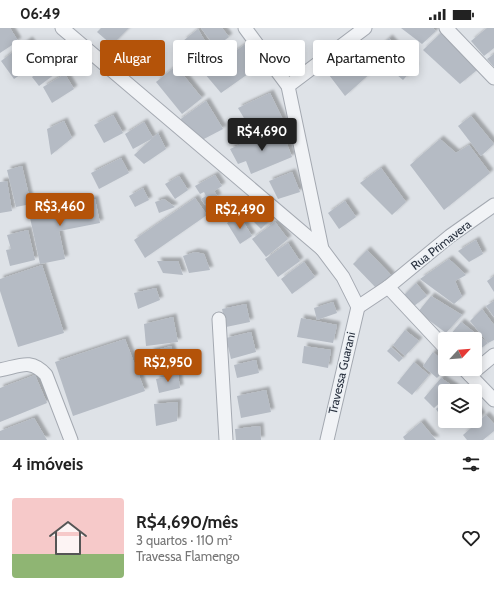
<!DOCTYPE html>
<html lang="pt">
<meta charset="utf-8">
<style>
:root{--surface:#fff;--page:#f2f2f2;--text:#222;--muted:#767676;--line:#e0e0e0;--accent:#b45309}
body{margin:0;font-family:Cabin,sans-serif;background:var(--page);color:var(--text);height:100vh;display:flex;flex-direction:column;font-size:15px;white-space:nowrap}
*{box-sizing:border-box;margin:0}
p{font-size:13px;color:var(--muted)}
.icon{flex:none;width:22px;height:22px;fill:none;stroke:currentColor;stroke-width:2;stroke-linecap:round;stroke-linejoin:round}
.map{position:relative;height:412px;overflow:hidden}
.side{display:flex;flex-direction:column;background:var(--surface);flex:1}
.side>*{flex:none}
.hud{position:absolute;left:12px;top:12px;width:470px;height:36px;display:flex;gap:8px}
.needle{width:26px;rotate:64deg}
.controls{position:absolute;left:438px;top:304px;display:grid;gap:8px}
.controls a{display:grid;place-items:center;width:44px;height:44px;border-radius:4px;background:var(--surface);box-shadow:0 2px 10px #0003;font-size:20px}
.price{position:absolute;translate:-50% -34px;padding:0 9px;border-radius:4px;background:var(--accent);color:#fff;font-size:13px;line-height:26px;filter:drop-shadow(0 1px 2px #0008)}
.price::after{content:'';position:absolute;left:50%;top:24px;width:12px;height:9px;margin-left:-6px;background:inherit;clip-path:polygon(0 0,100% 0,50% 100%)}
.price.active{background:#222;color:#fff}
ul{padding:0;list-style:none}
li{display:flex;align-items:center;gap:12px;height:100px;padding:0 12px}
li+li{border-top:1px solid var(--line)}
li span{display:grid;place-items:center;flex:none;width:112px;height:80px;border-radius:4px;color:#555}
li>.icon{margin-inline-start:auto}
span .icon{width:48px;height:48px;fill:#fffc;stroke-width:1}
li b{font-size:17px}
h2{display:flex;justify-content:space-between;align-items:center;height:48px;padding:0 12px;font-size:17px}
.pill{padding:0 14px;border-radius:4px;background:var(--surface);box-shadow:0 2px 10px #0003;font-size:14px;line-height:36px}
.pill.active{background:var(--accent);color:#fff}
.status{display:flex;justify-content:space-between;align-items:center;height:28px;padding:0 20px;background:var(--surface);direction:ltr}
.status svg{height:11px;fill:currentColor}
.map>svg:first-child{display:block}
</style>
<div class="status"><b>06:49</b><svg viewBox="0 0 49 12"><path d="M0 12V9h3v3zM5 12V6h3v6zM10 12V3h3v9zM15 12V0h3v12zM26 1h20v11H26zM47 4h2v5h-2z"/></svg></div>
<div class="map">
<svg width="494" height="412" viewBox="0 0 494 412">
<defs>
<filter id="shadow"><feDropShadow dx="3.5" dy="-3.5" stdDeviation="1" flood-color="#0004"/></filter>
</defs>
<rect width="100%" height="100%" fill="#dee2e7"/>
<g fill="#b5bbc4" filter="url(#shadow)">
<path d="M 0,0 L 10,0 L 18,13 L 0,25 Z"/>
<path d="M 101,0 L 129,0 L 112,17 L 97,4 Z"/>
<path d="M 201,0 L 222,0 L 229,9 L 215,19 Z"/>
<path d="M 401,0 L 433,0 L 436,3 L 422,16 Z"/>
<path d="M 487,0 L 494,0 L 494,20 L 484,28 L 471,13 Z"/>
<path d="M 198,1 L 212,25 L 198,34 L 183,13 Z"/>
<path d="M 441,5 L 477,42 L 460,56 L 423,22 Z"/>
<path d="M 389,10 L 415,39 L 403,52 L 372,26 Z"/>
<path d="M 252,11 L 266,33 L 221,65 L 205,46 Z"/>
<path d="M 29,12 L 43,31 L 14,51 L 1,33 Z"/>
<path d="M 355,18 L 374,42 L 345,68 L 326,43 L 334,36 L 336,40 L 347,30 L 346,27 Z"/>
<path d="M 494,26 L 494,39 L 487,31 Z"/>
<path d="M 56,31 L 63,40 L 39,58 L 32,49 Z"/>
<path d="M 176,38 L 202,70 L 182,86 L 156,54 Z"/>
<path d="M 65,46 L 74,61 L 52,75 L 43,59 Z"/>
<path d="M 270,65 L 285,96 L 254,107 L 238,80 Z"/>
<path d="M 206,73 L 223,101 L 200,113 L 178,93 Z"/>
<path d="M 113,87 L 123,105 L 104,115 L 94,97 Z"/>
<path d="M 471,88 L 494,116 L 481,128 L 458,98 Z"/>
<path d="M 64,93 L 72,110 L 51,127 L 47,101 Z"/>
<path d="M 144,94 L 153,110 L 133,121 L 125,106 Z"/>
<path d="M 282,103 L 292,129 L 251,146 L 246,133 L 238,136 L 230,121 L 239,117 L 239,115 Z"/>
<path d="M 158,105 L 166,121 L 144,136 L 134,127 Z"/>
<path d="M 440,111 L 456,125 L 469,117 L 490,145 L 444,182 L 410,137 Z"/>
<path d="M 121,130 L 129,145 L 99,161 L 91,145 Z"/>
<path d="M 22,138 L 31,176 L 16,179 L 7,142 Z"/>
<path d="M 381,140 L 406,174 L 392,187 L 360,155 Z"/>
<path d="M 292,144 L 300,164 L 278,171 L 269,153 Z"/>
<path d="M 215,147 L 222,158 L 214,163 L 218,169 L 205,177 L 201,171 L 206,168 L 204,164 L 200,166 L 195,158 Z"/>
<path d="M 179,148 L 188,162 L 175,171 L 165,156 Z"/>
<path d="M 7,153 L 12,183 L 0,185 L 0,154 Z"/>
<path d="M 143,160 L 149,172 L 135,179 L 129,168 Z"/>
<path d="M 195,170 L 207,187 L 145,230 L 134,212 Z"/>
<path d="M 95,171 L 100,195 L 59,203 L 65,231 L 40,236 L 29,185 Z"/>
<path d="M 164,171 L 175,179 L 159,185 L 155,174 Z"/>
<path d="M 345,173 L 356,189 L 339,201 L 328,185 Z"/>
<path d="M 256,176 L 271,191 L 261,201 L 243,183 Z"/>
<path d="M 239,187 L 252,208 L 240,216 L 227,195 Z"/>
<path d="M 275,194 L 288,211 L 266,229 L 252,211 Z"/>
<path d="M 28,202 L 35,232 L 10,238 L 6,222 L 11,221 L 7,207 Z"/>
<path d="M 476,212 L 483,226 L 469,234 L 458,223 Z"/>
<path d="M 288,215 L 300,233 L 278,249 L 265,231 Z"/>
<path d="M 367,222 L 392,248 L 378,262 L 353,236 Z"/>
<path d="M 195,224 L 204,226 L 210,242 L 189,245 L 183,228 Z"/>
<path d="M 449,231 L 466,247 L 455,253 L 462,269 L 454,276 L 420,251 Z"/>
<path d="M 157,233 L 178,233 L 183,247 L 163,245 Z"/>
<path d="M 304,234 L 315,249 L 292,266 L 281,251 Z"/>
<path d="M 42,237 L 64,305 L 18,319 L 0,263 L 0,251 Z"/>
<path d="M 494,248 L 494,264 L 487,253 Z"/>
<path d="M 416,255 L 427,268 L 414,278 L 402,269 Z"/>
<path d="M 156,260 L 160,272 L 138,281 L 134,265 Z"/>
<path d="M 431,268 L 462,287 L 446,305 L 418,284 Z"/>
<path d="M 494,273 L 494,289 L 486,278 Z"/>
<path d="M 333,274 L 337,285 L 317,292 L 314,280 Z"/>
<path d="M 246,276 L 250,294 L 226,299 L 222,281 Z"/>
<path d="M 482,281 L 494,297 L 494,312 L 488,315 L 470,293 Z"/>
<path d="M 173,289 L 178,314 L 146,318 L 144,296 Z"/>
<path d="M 301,290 L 337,297 L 333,315 L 297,309 Z"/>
<path d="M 461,294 L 488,315 L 475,325 L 475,311 L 456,311 L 450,307 Z"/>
<path d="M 405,302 L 419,313 L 405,328 L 393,317 Z"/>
<path d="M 251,304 L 256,324 L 231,331 L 226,310 Z"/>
<path d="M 125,311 L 145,363 L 73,388 L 55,334 Z"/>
<path d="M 171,318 L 177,339 L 156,345 L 150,324 Z"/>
<path d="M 304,318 L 331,322 L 328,340 L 302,335 Z"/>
<path d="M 391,319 L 403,330 L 399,334 L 387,323 Z"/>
<path d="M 433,324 L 445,335 L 446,341 L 437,350 L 423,338 Z"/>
<path d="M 256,332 L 259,345 L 237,350 L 234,337 Z"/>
<path d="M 414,334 L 429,347 L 412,367 L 397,355 Z"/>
<path d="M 178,346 L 180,360 L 159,365 L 156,351 Z"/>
<path d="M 35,347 L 47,375 L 0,394 L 0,360 Z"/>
<path d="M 441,350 L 456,360 L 453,363 L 445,363 L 445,370 L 434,380 L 424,370 Z"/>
<path d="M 266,362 L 271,384 L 241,390 L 237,368 Z"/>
<path d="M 445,373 L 445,395 L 436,381 Z"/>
<path d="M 178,374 L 177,393 L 156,398 L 154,376 Z"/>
<path d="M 475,378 L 482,388 L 468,400 L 462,393 L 475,393 Z"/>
<path d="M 486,387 L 494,396 L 494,403 L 483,412 L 467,412 L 463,407 Z"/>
<path d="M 34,390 L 47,412 L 0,412 L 0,403 Z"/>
<path d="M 421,394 L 436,412 L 405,412 L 403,409 Z"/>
<path d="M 260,398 L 261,412 L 236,412 L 235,401 Z"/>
</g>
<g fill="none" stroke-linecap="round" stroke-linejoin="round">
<defs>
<g id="minor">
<path d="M 62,0 L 322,221"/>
<path d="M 245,0 L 288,58 L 322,221 L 343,249 L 358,279 L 388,259 L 445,320"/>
<path d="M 446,0 L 494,50"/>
<path d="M 288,58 L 365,0"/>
<path d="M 388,259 L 450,208 L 494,177"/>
<path d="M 219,291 L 226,412"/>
<path d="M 464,341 L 494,372"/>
<path d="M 0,342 C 20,338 31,330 46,347 L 71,412"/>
<path d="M 470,347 L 494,327"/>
<path d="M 327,412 L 358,279"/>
</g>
</defs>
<use href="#minor" stroke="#a4a9b1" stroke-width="15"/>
<use href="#minor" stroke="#f1f3f6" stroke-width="13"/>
</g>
<g text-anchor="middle" stroke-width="3" stroke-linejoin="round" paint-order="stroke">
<g font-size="12" fill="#28303e" stroke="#edf1f5">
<text transform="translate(441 217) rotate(-38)" y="4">Rua Primavera</text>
<text transform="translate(342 345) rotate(-77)" y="4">Travessa Guarani</text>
</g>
</g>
</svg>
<div class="controls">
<a><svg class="needle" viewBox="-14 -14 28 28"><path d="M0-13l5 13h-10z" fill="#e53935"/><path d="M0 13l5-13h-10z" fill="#767676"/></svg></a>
<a><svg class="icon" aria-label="layers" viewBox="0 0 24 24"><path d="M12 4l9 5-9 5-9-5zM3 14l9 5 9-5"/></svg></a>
</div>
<b class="price active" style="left:262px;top:124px">R$4,690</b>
<b class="price" style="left:60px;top:199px">R$3,460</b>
<b class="price" style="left:240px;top:202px">R$2,490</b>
<b class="price" style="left:168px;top:355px">R$2,950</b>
<div class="hud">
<a class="pill">Comprar</a>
<a class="pill active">Alugar</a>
<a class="pill">Filtros</a>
<a class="pill">Novo</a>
<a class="pill">Apartamento</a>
</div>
</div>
<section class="side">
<h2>4 imóveis<svg class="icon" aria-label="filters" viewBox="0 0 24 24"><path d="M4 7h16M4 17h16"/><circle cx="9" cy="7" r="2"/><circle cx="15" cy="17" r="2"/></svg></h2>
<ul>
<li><span style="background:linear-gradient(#f6c9c9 70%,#8fb573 0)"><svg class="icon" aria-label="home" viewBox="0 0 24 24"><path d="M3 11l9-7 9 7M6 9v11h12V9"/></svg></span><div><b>R$4,690/mês</b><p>3 quartos · 110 m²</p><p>Travessa Flamengo</p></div><svg class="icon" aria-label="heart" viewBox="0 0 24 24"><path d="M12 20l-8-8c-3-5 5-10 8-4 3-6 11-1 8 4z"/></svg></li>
</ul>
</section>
